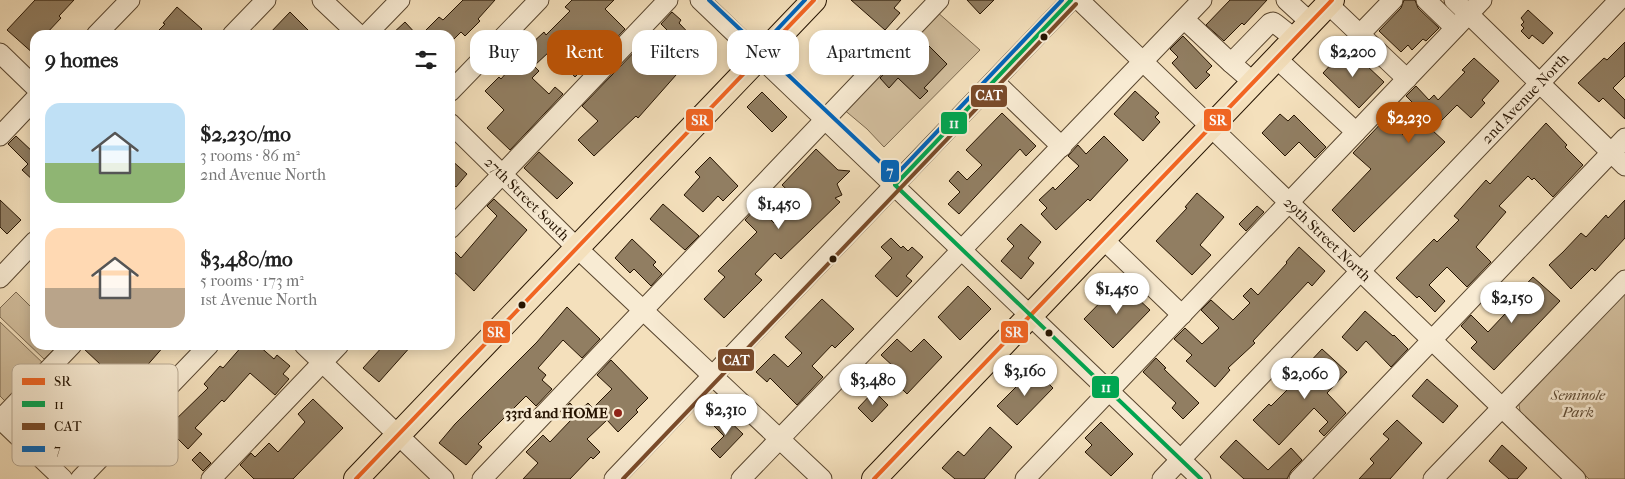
<!DOCTYPE html>
<meta charset="utf-8">
<style>
:root{--surface:#fff;--page:#f2f2f2;--text:#222;--muted:#767676;--accent:#b45309}
body{margin:0;font-family:"IM FELL French Canon",serif;background:var(--page);color:var(--text);height:100vh;display:flex;flex-direction:column;font-size:19px;white-space:nowrap}
*{box-sizing:border-box;margin:0}
p{font-size:16px;color:var(--muted)}
.icon{flex:none;width:28px;height:28px;fill:none;stroke:currentColor;stroke-width:2;stroke-linecap:round;stroke-linejoin:round}
.map{position:relative;flex:1;overflow:hidden}
.drawer{position:absolute;left:30px;top:30px;width:425px;height:320px;display:flex;flex-direction:column;background:var(--surface);border-radius:15px;box-shadow:0 2px 12px #0003}
.drawer>*{flex:none}
.top-card{position:absolute;left:470px;top:30px;width:475px;height:45px;display:flex;gap:10px}
.price{position:absolute;translate:-50% -42px;padding:0 11px;border-radius:18px;background:#fff;color:#222;font-size:16px;line-height:32px;filter:drop-shadow(0 1px 2px #0008)}
.price::after{content:'';position:absolute;left:50%;top:30px;width:15px;height:11px;margin-left:-8px;background:inherit;clip-path:polygon(0 0,100% 0,50% 100%)}
.price.selected{background:var(--accent);color:#fff}
ul{padding:0;list-style:none}
li{display:flex;align-items:center;gap:15px;height:125px;padding:0 15px}
li span{display:grid;place-items:center;flex:none;width:140px;height:100px;border-radius:15px;color:#555}
li>.icon{margin-inline-start:auto}
span .icon{width:60px;height:60px;fill:#fffc;stroke-width:1}
li b{font-size:21px}
h2{display:flex;justify-content:space-between;align-items:center;height:60px;padding:0 15px;font-size:21px}
.chip{padding:0 18px;border-radius:15px;background:var(--surface);box-shadow:0 2px 12px #0003;font-size:18px;line-height:45px}
.chip.selected{background:var(--accent);color:#fff}
.map>svg:first-child{display:block}
</style>
<div class="map">
<svg width="1625" height="479" viewBox="0 0 1625 479">
<rect width="100%" height="100%" fill="#f4e0bc"/>
<filter id="stains"><feTurbulence type="fractalNoise" baseFrequency=".004" numOctaves="4"/><feColorMatrix values="0 0 0 0 .2 0 0 0 0 .09 0 0 0 0 .02 0 0 0 .5 -.17"/></filter>
<radialGradient id="worn" r=".72"><stop offset=".6" stop-color="#630" stop-opacity="0"/><stop offset="1" stop-color="#630" stop-opacity=".3"/></radialGradient>
<g fill="#d1bd9c" stroke="#7b684e">
<path d="M 936,11 L 980,50 L 884,147 L 867,129 L 842,108 Z"/>
<path d="M 1625,289 L 1625,479 L 1589,479 L 1520,411 L 1518,399 Z"/>
<path d="M 16,292 L 35,311 L 35,345 L 58,345 L 44,359 L 0,317 L 0,308 Z"/>
<path d="M 0,322 L 46,366 L 9,405 L 0,396 Z"/>
</g>
<g fill="#917e62" stroke="#251300">
<path d="M 35,0 L 74,0 L 59,16 L 61,18 L 45,35 L 35,35 L 35,55 L 7,30 Z"/>
<path d="M 463,0 L 495,0 L 478,19 L 480,21 L 465,36 L 461,32 L 450,43 L 450,35 L 421,35 L 439,17 L 443,20 Z"/>
<path d="M 572,0 L 614,0 L 605,9 L 625,29 L 587,69 L 585,67 L 575,77 L 550,51 L 534,66 L 539,71 L 532,78 L 549,94 L 555,87 L 563,94 L 510,150 L 487,128 L 504,110 L 485,91 L 499,77 L 501,79 L 531,44 L 544,32 L 546,35 L 570,11 L 565,7 Z"/>
<path d="M 851,0 L 901,0 L 894,8 L 900,13 L 885,30 Z"/>
<path d="M 967,0 L 994,0 L 980,14 Z"/>
<path d="M 1230,0 L 1267,0 L 1244,25 L 1242,23 L 1224,41 L 1206,25 Z"/>
<path d="M 1404,0 L 1415,0 L 1418,8 L 1439,28 L 1426,41 L 1423,39 L 1412,50 L 1408,45 L 1401,52 L 1379,31 L 1401,8 Z"/>
<path d="M 177,7 L 202,29 L 196,35 L 154,35 L 165,24 L 163,23 Z"/>
<path d="M 1528,10 L 1553,33 L 1543,44 L 1532,35 L 1529,39 L 1521,31 L 1524,28 L 1521,25 L 1524,22 L 1521,18 Z"/>
<path d="M 290,12 L 313,35 L 268,35 Z"/>
<path d="M 672,12 L 681,20 L 679,23 L 698,43 L 692,49 L 698,55 L 685,68 L 684,66 L 638,118 L 636,116 L 594,156 L 578,140 L 598,121 L 582,106 L 641,45 L 657,59 L 677,40 L 661,24 Z"/>
<path d="M 405,22 L 417,35 L 391,35 Z"/>
<path d="M 1183,36 L 1212,66 L 1206,72 L 1210,75 L 1196,89 L 1172,63 L 1178,57 L 1170,49 Z"/>
<path d="M 1625,42 L 1625,76 L 1613,88 L 1625,100 L 1625,119 L 1603,98 L 1599,102 L 1578,83 L 1604,58 L 1607,60 Z"/>
<path d="M 928,45 L 947,64 L 924,88 L 928,91 L 920,99 L 898,78 L 889,88 L 880,78 L 898,59 L 907,67 Z"/>
<path d="M 1347,47 L 1384,82 L 1359,108 L 1323,73 Z"/>
<path d="M 1474,58 L 1499,81 L 1482,100 L 1485,103 L 1471,118 L 1457,105 L 1432,130 L 1445,142 L 1354,232 L 1332,210 L 1371,169 L 1353,153 L 1386,118 L 1403,135 L 1424,114 L 1406,96 L 1416,86 L 1429,100 L 1434,95 L 1438,100 L 1465,72 L 1462,70 Z"/>
<path d="M 1135,91 L 1159,113 L 1155,117 L 1160,122 L 1143,141 L 1114,114 Z"/>
<path d="M 762,92 L 787,117 L 772,132 L 747,107 Z"/>
<path d="M 1002,113 L 1036,146 L 1026,156 L 1020,149 L 959,214 L 948,204 L 960,192 L 949,181 L 958,171 L 967,180 L 982,165 L 966,150 Z"/>
<path d="M 1280,114 L 1288,121 L 1294,115 L 1326,147 L 1315,158 L 1299,142 L 1285,156 L 1262,133 Z"/>
<path d="M 1546,123 L 1567,145 L 1565,147 L 1583,165 L 1553,197 L 1534,178 L 1532,180 L 1528,176 L 1499,206 L 1506,212 L 1476,247 L 1491,262 L 1467,287 L 1447,267 L 1429,285 L 1445,301 L 1435,312 L 1419,296 L 1417,298 L 1396,278 L 1434,239 L 1437,242 L 1459,220 L 1454,216 L 1486,180 L 1490,184 Z"/>
<path d="M 16,136 L 35,154 L 35,182 L 22,170 L 28,164 L 8,144 Z"/>
<path d="M 1104,136 L 1128,160 L 1090,201 L 1088,199 L 1056,230 L 1041,214 L 1047,208 L 1039,200 L 1053,187 L 1055,190 L 1079,166 L 1068,156 L 1078,145 L 1086,154 Z"/>
<path d="M 816,149 L 838,170 L 850,171 L 837,184 L 842,195 L 835,198 L 840,202 L 781,259 L 775,253 L 755,274 L 762,280 L 724,318 L 704,299 L 725,277 L 718,271 L 757,232 L 745,220 L 754,210 L 762,218 L 765,214 L 774,223 L 784,213 L 798,200 L 782,185 Z"/>
<path d="M 539,152 L 573,183 L 557,199 L 524,168 Z"/>
<path d="M 710,157 L 738,186 L 723,201 L 718,196 L 703,212 L 684,195 L 700,177 L 695,172 Z"/>
<path d="M 450,159 L 467,174 L 456,187 L 450,182 Z"/>
<path d="M 1197,193 L 1224,217 L 1200,245 L 1211,255 L 1192,275 L 1156,241 L 1187,208 L 1185,207 Z"/>
<path d="M 494,199 L 527,230 L 474,291 L 450,268 L 450,247 L 461,258 L 497,216 L 487,206 Z"/>
<path d="M 0,200 L 21,220 L 7,234 L 0,227 Z"/>
<path d="M 1625,200 L 1625,238 L 1595,271 L 1592,268 L 1571,289 L 1549,265 L 1563,252 L 1581,233 L 1586,237 L 1606,215 L 1608,218 Z"/>
<path d="M 663,204 L 699,236 L 685,250 L 650,219 Z"/>
<path d="M 1257,206 L 1264,212 L 1246,231 L 1239,224 Z"/>
<path d="M 1021,224 L 1041,242 L 1028,258 L 1034,263 L 1021,279 L 1001,261 L 1014,246 L 1007,239 Z"/>
<path d="M 891,238 L 901,248 L 903,246 L 908,251 L 912,247 L 923,257 L 906,276 L 912,281 L 897,297 L 875,276 L 892,258 L 881,247 Z"/>
<path d="M 632,239 L 656,262 L 653,265 L 662,274 L 651,286 L 634,269 L 630,273 L 615,258 Z"/>
<path d="M 1299,247 L 1325,271 L 1312,286 L 1308,282 L 1253,341 L 1255,343 L 1228,368 L 1230,370 L 1215,387 L 1186,361 L 1192,355 L 1174,339 L 1185,328 L 1202,344 L 1219,328 L 1201,310 L 1211,300 L 1233,320 L 1250,303 L 1243,296 L 1251,288 L 1258,295 L 1287,263 L 1286,262 Z"/>
<path d="M 1533,277 L 1560,301 L 1494,370 L 1471,348 L 1477,342 L 1461,326 L 1471,315 L 1488,332 L 1520,298 L 1516,295 Z"/>
<path d="M 1120,282 L 1150,310 L 1113,348 L 1084,319 Z"/>
<path d="M 968,286 L 991,309 L 960,340 L 938,317 Z"/>
<path d="M 822,299 L 854,329 L 835,348 L 832,345 L 812,366 L 823,377 L 797,405 L 770,378 L 767,382 L 756,372 L 774,354 L 788,367 L 802,353 L 785,337 Z"/>
<path d="M 567,307 L 600,339 L 582,358 L 563,340 L 538,368 L 546,375 L 542,380 L 552,389 L 536,406 L 526,396 L 478,444 L 482,447 L 466,465 L 439,443 L 455,424 L 537,342 Z"/>
<path d="M 1365,311 L 1393,336 L 1394,335 L 1408,349 L 1391,367 L 1366,341 L 1357,351 L 1342,337 Z"/>
<path d="M 897,339 L 911,352 L 924,339 L 942,357 L 907,394 L 888,375 L 895,368 L 881,355 Z"/>
<path d="M 83,345 L 165,345 L 144,369 L 142,367 L 75,434 L 61,450 L 45,436 L 51,429 L 29,408 L 66,369 L 83,385 L 101,365 L 83,348 Z"/>
<path d="M 243,345 L 258,345 L 274,359 L 277,355 L 290,366 L 283,374 L 289,379 L 275,395 L 250,373 L 224,402 L 222,400 L 195,428 L 202,434 L 188,449 L 167,428 L 208,388 L 204,384 L 220,366 L 223,368 Z"/>
<path d="M 384,345 L 412,345 L 379,382 L 363,368 Z"/>
<path d="M 1322,349 L 1347,372 L 1327,393 L 1346,413 L 1324,436 L 1319,431 L 1328,422 L 1314,408 L 1279,445 L 1253,420 L 1269,404 L 1271,406 L 1291,386 L 1289,384 Z"/>
<path d="M 1156,358 L 1166,368 L 1164,369 L 1199,403 L 1183,419 L 1172,408 L 1176,403 L 1143,372 Z"/>
<path d="M 611,360 L 648,398 L 636,410 L 638,412 L 618,432 L 607,420 L 587,439 L 600,452 L 593,459 L 591,457 L 570,479 L 523,479 L 538,463 L 526,452 L 543,435 L 550,442 L 571,420 L 562,411 L 570,403 L 578,412 L 588,403 L 593,408 L 612,389 L 597,375 Z"/>
<path d="M 1034,369 L 1053,388 L 1017,425 L 997,406 Z"/>
<path d="M 1427,379 L 1458,406 L 1443,423 L 1412,396 Z"/>
<path d="M 874,391 L 888,405 L 872,422 L 858,408 Z"/>
<path d="M 313,399 L 343,428 L 293,479 L 254,479 L 240,465 L 251,453 L 255,457 L 269,443 L 278,452 L 305,422 L 298,414 Z"/>
<path d="M 723,415 L 743,434 L 720,458 L 711,449 L 724,436 L 713,425 Z"/>
<path d="M 1397,420 L 1422,443 L 1390,479 L 1359,479 L 1374,463 L 1370,459 L 1389,439 L 1383,434 Z"/>
<path d="M 1101,422 L 1133,454 L 1111,476 L 1085,452 L 1092,445 L 1085,438 Z"/>
<path d="M 990,427 L 1012,447 L 984,479 L 955,479 L 942,468 L 958,451 L 964,456 Z"/>
<path d="M 1236,440 L 1268,470 L 1291,448 L 1302,460 L 1291,471 L 1287,479 L 1244,479 L 1220,457 Z"/>
<path d="M 1502,445 L 1527,468 L 1517,479 L 1509,479 L 1489,461 Z"/>
<path d="M 200,452 L 211,463 L 203,471 L 192,460 Z"/>
</g>
<g fill="none" stroke-linecap="round" stroke-linejoin="round">
<defs>
<g id="minor">
<path d="M 322,0 L 359,35"/>
<path d="M 700,0 L 1201,479"/>
<path id="s1" d="M 1079,0 L 1576,479"/>
<path d="M 1286,0 L 1310,22"/>
<path d="M 1426,0 L 1455,28"/>
<path d="M 1454,0 L 1625,166"/>
<path d="M 1328,4 L 1407,79"/>
<path d="M 1184,19 L 1231,63"/>
<path d="M 1360,34 L 1393,0"/>
<path d="M 96,35 L 130,0"/>
<path d="M 232,35 L 266,0"/>
<path d="M 366,35 L 400,0"/>
<path d="M 0,53 L 35,87"/>
<path d="M 1276,58 L 1356,132"/>
<path d="M 994,81 L 1062,147"/>
<path d="M 1253,82 L 1231,63 L 1270,23 L 1273,22 L 1276,24 L 1295,39"/>
<path d="M 450,92 L 539,0"/>
<path id="s2" d="M 450,123 L 577,248 L 822,479"/>
<path d="M 0,136 L 35,99"/>
<path d="M 450,229 L 668,0"/>
<path d="M 1103,239 L 1182,315"/>
<path d="M 0,278 L 35,241"/>
<path d="M 304,345 L 444,479"/>
<path d="M 0,419 L 63,479"/>
<path d="M 0,420 L 72,345"/>
<path d="M 80,479 L 209,345"/>
<path d="M 211,479 L 339,345"/>
<path d="M 482,479 L 939,0"/>
<path d="M 614,479 L 1071,0"/>
<path d="M 741,479 L 1202,0"/>
<path d="M 1025,479 L 1482,0"/>
<path id="s3" d="M 1162,479 L 1619,0"/>
<path d="M 1299,479 L 1625,138"/>
<path d="M 1433,479 L 1625,280"/>
</g>
<g id="major">
<path d="M 356,479 L 814,0"/>
<path d="M 874,479 L 1332,0"/>
</g>
</defs>
<use href="#minor" stroke="#59462f" stroke-width="21"/>
<use href="#major" stroke="#251300" stroke-width="26"/>
<use href="#minor" stroke="#f8ebd3" stroke-width="19"/>
<use href="#major" stroke="#f4e0bc" stroke-width="24"/>
<defs>
<g id="bus-1">
<path d="M 356,479 L 814,0"/>
<path d="M 874,479 L 1332,0"/>
</g>
<path id="bus-2" d="M 1071,0 L 895,185 L 1201,479"/>
<path id="bus-3" d="M 623,479 L 1076,4"/>
<g id="bus-4">
<path d="M 709,0 L 895,176 L 1062,0"/>
<path d="M 756,52 L 805,0"/>
</g>
</defs>
<use href="#bus-1" stroke="#f8ebd3" stroke-width="8"/>
<use href="#bus-2" stroke="#f8ebd3" stroke-width="8"/>
<use href="#bus-3" stroke="#f8ebd3" stroke-width="8"/>
<use href="#bus-4" stroke="#f8ebd3" stroke-width="8"/>
<use href="#bus-1" stroke="#f26522" stroke-width="4"/>
<use href="#bus-2" stroke="#00a651" stroke-width="4"/>
<use href="#bus-3" stroke="#7a4b2a" stroke-width="4"/>
<use href="#bus-4" stroke="#0065bd" stroke-width="4"/>
</g>
<g fill="#251300" stroke="#f8ebd3" stroke-width="2">
<circle cx="1044" cy="37" r="4.5"/>
<circle cx="833" cy="259" r="4.5"/>
<circle cx="522" cy="305" r="4.5"/>
<circle cx="1049" cy="333" r="4.5"/>
</g>
<circle fill="#8f2418" stroke="#f8ebd3" stroke-width="2" cx="618" cy="413" r="5"/>
<g text-anchor="middle" stroke-width="5" stroke-linejoin="round" paint-order="stroke">
<g font-size="15" fill="#251300" stroke="#f8ebd3">
<text dy="5" stroke="none"><textPath href="#s3" startOffset="526">2nd Avenue North</textPath></text>
<text dy="5" stroke="none"><textPath href="#s2" startOffset="108">27th Street South</textPath></text>
<text dy="5" stroke="none"><textPath href="#s1" startOffset="345">29th Street North</textPath></text>
</g>
<g font-size="15" font-style="italic" fill="#614e37" stroke="#f8ebd3">
<text x="1578" y="400">Seminole<tspan x="1578" dy="17">Park</tspan></text>
</g>
<g font-size="15" font-weight="bold" fill="#251300" stroke="#f8ebd3" text-anchor="end">
<text x="608" y="418">33rd and HOME</text>
</g>
</g>
<rect x="12" y="364" width="166" height="102" rx="8" fill="#f8ebd3" stroke="#b9aa94" stroke-width="1"/>
<rect x="22" y="378" width="23" height="7" fill="#f26522"/>
<rect x="22" y="401" width="23" height="6" fill="#00a651"/>
<rect x="22" y="423" width="23" height="7" fill="#7a4b2a"/>
<rect x="22" y="446" width="23" height="6" fill="#0065bd"/>
<g font-size="14" fill="#251300">
<text x="54" y="386">SR</text>
<text x="54" y="409">11</text>
<text x="54" y="431">CAT</text>
<text x="54" y="454">7</text>
</g>
<g stroke="#f8ebd3" stroke-width="2">
<rect x="970" y="84" width="38" height="24" rx="5" fill="#7a4b2a"/>
<rect x="685" y="108" width="29" height="24" rx="5" fill="#f26522"/>
<rect x="1203" y="108" width="29" height="24" rx="5" fill="#f26522"/>
<rect x="940" y="111" width="28" height="24" rx="5" fill="#00a651"/>
<rect x="880" y="159" width="20" height="24" rx="5" fill="#0065bd"/>
<rect x="482" y="320" width="29" height="24" rx="5" fill="#f26522"/>
<rect x="1000" y="320" width="29" height="24" rx="5" fill="#f26522"/>
<rect x="717" y="348" width="38" height="24" rx="5" fill="#7a4b2a"/>
<rect x="1091" y="375" width="29" height="24" rx="5" fill="#00a651"/>
</g>
<g font-size="14" text-anchor="middle" font-weight="bold" fill="#fff">
<text x="989" y="100">CAT</text>
<text x="700" y="125">SR</text>
<text x="1218" y="125">SR</text>
<text x="954" y="128">11</text>
<text x="890" y="176">7</text>
<text x="496" y="337">SR</text>
<text x="1014" y="337">SR</text>
<text x="736" y="365">CAT</text>
<text x="1106" y="392">11</text>
</g>
<rect width="100%" height="100%" filter="url(#stains)"/>
<rect width="100%" height="100%" fill="url(#worn)"/>
</svg>
<b class="price" style="left:1353px;top:78px">$2,200</b>
<b class="price selected" style="left:1409px;top:144px">$2,230</b>
<b class="price" style="left:779px;top:230px">$1,450</b>
<b class="price" style="left:1117px;top:315px">$1,450</b>
<b class="price" style="left:1512px;top:324px">$2,150</b>
<b class="price" style="left:1025px;top:397px">$3,160</b>
<b class="price" style="left:1305px;top:400px">$2,060</b>
<b class="price" style="left:873px;top:406px">$3,480</b>
<b class="price" style="left:726px;top:436px">$2,310</b>
<div class="top-card">
<a class="chip">Buy</a>
<a class="chip selected">Rent</a>
<a class="chip">Filters</a>
<a class="chip">New</a>
<a class="chip">Apartment</a>
</div>
<section class="drawer">
<h2>9 homes<svg class="icon" aria-label="filters" viewBox="0 0 24 24"><path d="M4 7h16M4 17h16"/><circle cx="9" cy="7" r="2"/><circle cx="15" cy="17" r="2"/></svg></h2>
<ul>
<li><span style="background:linear-gradient(#bfe0f5 60%,#8fb573 0)"><svg class="icon" aria-label="home" viewBox="0 0 24 24"><path d="M3 11l9-7 9 7M6 9v11h12V9"/></svg></span><div><b>$2,230/mo</b><p>3 rooms · 86 m²</p><p>2nd Avenue North</p></div></li>
<li><span style="background:linear-gradient(#ffd9b3 60%,#b9a48a 0)"><svg class="icon" aria-label="home" viewBox="0 0 24 24"><path d="M3 11l9-7 9 7M6 9v11h12V9"/></svg></span><div><b>$3,480/mo</b><p>5 rooms · 173 m²</p><p>1st Avenue North</p></div></li>
</ul>
</section>
</div>
